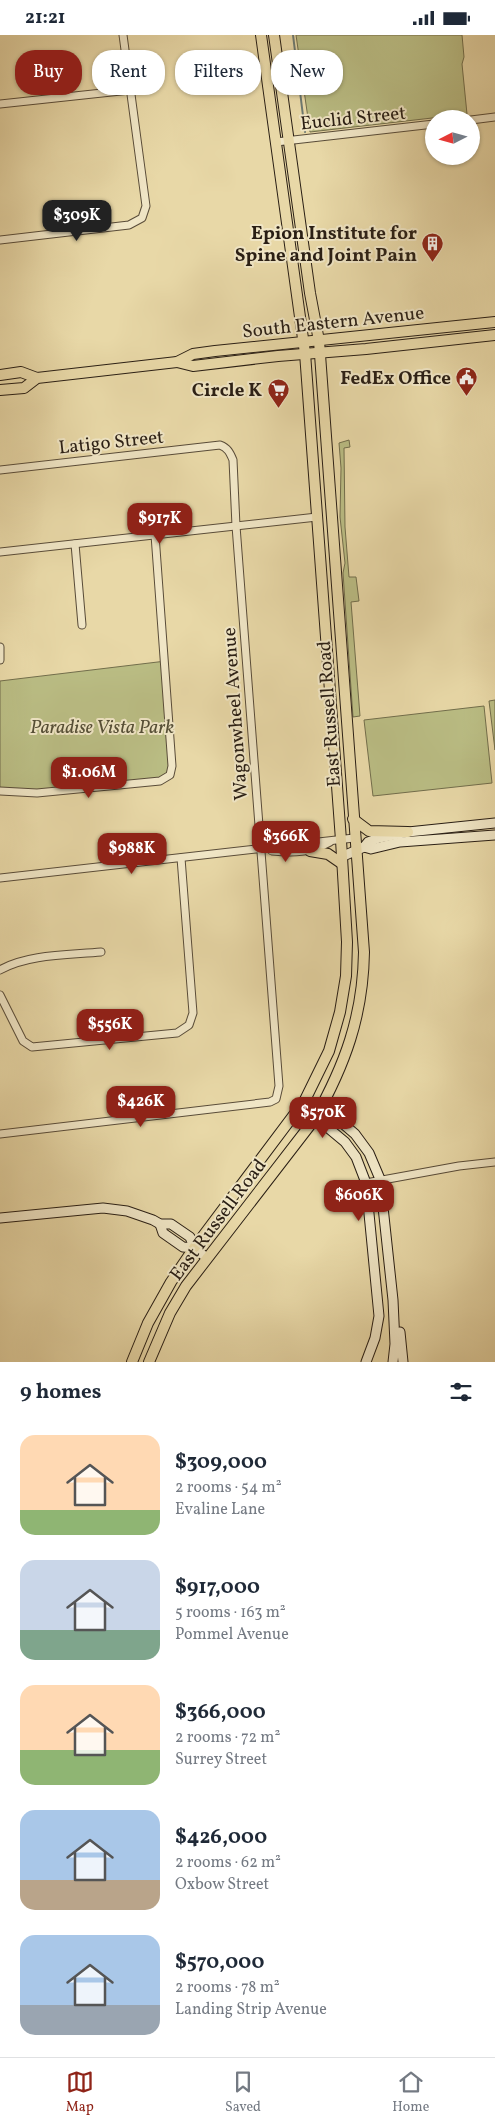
<!DOCTYPE html>
<meta charset="utf-8">
<style>
:root{--surface:#fff;--page:#f6f6f7;--text:#1f2937;--muted:#747a83;--line:#e0e1e3;--accent:#8f2418}
body{margin:0;font-family:Vollkorn,serif;background:var(--page);color:var(--text);height:100vh;display:flex;flex-direction:column;font-size:19px;white-space:nowrap}
*{box-sizing:border-box;margin:0}
p{font-size:16px;color:var(--muted)}
.icon{flex:none;width:28px;height:28px;fill:none;stroke:currentColor;stroke-width:2;stroke-linecap:round;stroke-linejoin:round}
.map{position:relative;height:1327px;overflow:hidden}
.panel{display:flex;flex-direction:column;background:var(--surface);flex:1}
.panel>*{flex:none}
.hud{position:absolute;left:15px;top:15px;width:465px;height:45px;display:flex;gap:10px}
.needle{width:32px;rotate:264deg}
.controls{position:absolute;left:425px;top:75px;display:grid;gap:10px}
.controls a{display:grid;place-items:center;width:55px;height:55px;border-radius:50%;background:var(--surface);box-shadow:0 1px 4px #0004;font-size:25px}
.price{position:absolute;translate:-50% -42px;padding:0 11px;border-radius:10px;background:var(--accent);color:#fff;font-size:16px;line-height:32px;filter:drop-shadow(0 1px 2px #0008)}
.price::after{content:'';position:absolute;left:50%;top:30px;width:15px;height:11px;margin-left:-8px;background:inherit;clip-path:polygon(0 0,100% 0,50% 100%)}
.price.current{background:#222;color:#fff}
ul{padding:0;list-style:none}
li{display:flex;align-items:center;gap:15px;height:125px;padding:0 20px}
li span{display:grid;place-items:center;flex:none;width:140px;height:100px;border-radius:15px;color:#555}
li>.icon{margin-inline-start:auto}
span .icon{width:60px;height:60px;fill:#fffc;stroke-width:1}
li b{font-size:21px}
h2{display:flex;justify-content:space-between;align-items:center;height:60px;padding:0 20px;font-size:21px}
.chip{padding:0 18px;border-radius:20px;background:var(--surface);box-shadow:0 1px 4px #0004;font-size:18px;line-height:45px}
.chip.current{background:var(--accent);color:#fff}
.status{display:flex;justify-content:space-between;align-items:center;height:35px;padding:0 25px;background:var(--surface);direction:ltr}
.status svg{height:14px;fill:currentColor}
.tabs{display:flex;justify-content:space-around;align-items:center;height:70px;border-top:1px solid var(--line);background:var(--surface);font-size:14px;color:var(--muted)}
.tabs a{display:grid;justify-items:center;gap:2px}
.tabs .current{color:var(--accent)}
.map>svg:first-child{display:block}
</style>
<div class="status"><b>21:21</b><svg viewBox="0 0 49 12"><path d="M0 12V9h3v3zM5 12V6h3v6zM10 12V3h3v9zM15 12V0h3v12zM26 1h20v11H26zM47 4h2v5h-2z"/></svg></div>
<div class="map">
<svg width="495" height="1327" viewBox="0 0 495 1327">
<rect width="100%" height="100%" fill="#e8d8a7"/>
<filter id="stains"><feTurbulence type="fractalNoise" baseFrequency=".004" numOctaves="4"/><feColorMatrix values="0 0 0 0 .2 0 0 0 0 .09 0 0 0 0 .02 0 0 0 .5 -.17"/></filter>
<radialGradient id="worn" r=".72"><stop offset=".6" stop-color="#630" stop-opacity="0"/><stop offset="1" stop-color="#630" stop-opacity=".3"/></radialGradient>
<g fill="#babd84" stroke="#726e4c">
<path d="M 296,0 L 462,0 L 464,22 L 462,29 L 467,79 L 310,97 Z"/>
<path d="M 349,405 L 350,412 L 344,413 L 345,492 L 349,542 L 356,542 L 359,566 L 351,567 L 360,681 L 353,682 L 343,538 L 345,528 L 340,482 L 341,433 L 339,408 Z"/>
<path d="M 166,626 L 173,733 L 166,742 L 42,756 L 0,754 L 0,646 Z"/>
<path d="M 495,665 L 495,715 L 489,666 Z"/>
<path d="M 484,671 L 492,748 L 373,761 L 364,685 Z"/>
</g>
<g fill="none" stroke-linecap="round" stroke-linejoin="round">
<path stroke="#6d7a72" stroke-width="2" d="M 293,0 L 305,97"/>
<defs>
<g id="street">
<path d="M 0,69 L 130,55"/>
<path d="M 471,85 L 495,82"/>
<path d="M 276,107 L 434,89"/>
<path d="M 0,205 L 129,190 L 142,183 L 146,171 L 123,0"/>
<path d="M 0,435 L 220,410 C 228,413 230,418 233,425 L 236,491 L 279,1051 L 276,1064 L 270,1067 L 0,1099"/>
<path d="M 75,509 L 82,590"/>
<path d="M 0,517 L 317,482"/>
<path d="M 0,612 L 0,625"/>
<path d="M 0,756 L 37,758 L 160,746 L 170,740 L 172,731 L 155,500"/>
<path d="M 272,816 C 293,818 311,818 330,807"/>
<path d="M 0,843 L 354,803"/>
<path d="M 0,935 C 27,919 70,920 101,917"/>
<path d="M 0,960 L 23,1006 L 32,1012 L 177,998 L 189,990 L 193,978 L 181,823"/>
<path d="M 366,1148 L 459,1131 L 495,1127"/>
</g>
<g id="secondary">
<path d="M 364,812 L 371,814 L 400,807 L 495,800"/>
<path d="M 341,822 L 364,812 L 368,807 L 379,803 L 408,797 L 495,788"/>
<path d="M 305,1065 L 341,1087 L 355,1099 L 369,1118 L 380,1144 L 393,1265 L 395,1309 L 393,1327"/>
<path d="M 299,1076 L 327,1092 L 345,1107 L 356,1122 L 366,1148 L 379,1281 L 375,1303 L 366,1327"/>
<path d="M 0,1183 L 103,1173 L 127,1176 L 153,1185 L 160,1189 L 171,1189 L 190,1202 L 194,1213"/>
<path d="M 160,1189 L 163,1198 L 183,1212 L 194,1213 L 207,1223"/>
<path d="M 400,1297 L 403,1327"/>
</g>
<g id="primary">
<path d="M 177,327 L 193,331 L 278,321 L 366,314 L 495,300"/>
<path d="M 0,340 L 21,337 L 37,343"/>
<path d="M 0,355 L 24,353 L 37,343 L 177,327 L 193,319 L 215,316 L 495,287"/>
<path d="M 353,784 L 369,796 L 408,797"/>
<path d="M 310,816 L 328,819 L 341,828"/>
<path d="M 132,1327 L 148,1288 L 171,1247 L 194,1213 L 305,1065 L 329,1016 L 340,977 L 346,941 L 347,907 L 341,805 L 305,318 L 261,0"/>
<path d="M 149,1327 L 170,1278 L 186,1251 L 314,1085 C 345,1030 363,981 364,917 L 319,306 L 310,258 L 274,0"/>
</g>
</defs>
<use href="#street" stroke="#594c39" stroke-width="9"/>
<use href="#secondary" stroke="#291e14" stroke-width="11"/>
<use href="#primary" stroke="#291e14" stroke-width="12"/>
<use href="#street" stroke="#f0e6c6" stroke-width="7"/>
<use href="#secondary" stroke="#f0e6c6" stroke-width="9"/>
<use href="#primary" stroke="#e8d8a7" stroke-width="10"/>
</g>
<defs>
<symbol id="building-pin" viewBox="-11 -11 22 30"><path d="M0 17L-7.5 6A9.5 9.5 0 1 1 7.5 6Z" fill="#8f2418" stroke="#f0e6c6"/><path d="M-4-6H4V6H1V3H-1V6H-4ZM-2.5-4.3h1.7v1.8h-1.7ZM.8-4.3h1.7v1.8H.8ZM-2.5-1h1.7V.8h-1.7ZM.8-1h1.7V.8H.8Z" fill="#fff"/></symbol>
<symbol id="civic-pin" viewBox="-11 -11 22 30"><path d="M0 17L-7.5 6A9.5 9.5 0 1 1 7.5 6Z" fill="#8f2418" stroke="#f0e6c6"/><path d="M-.6-6.5H3V-4.5H.6V-3L4-1V1h2V6H-6V1h2V-1L-.6-3ZM-1.2 2.5V6h2.4V2.5Z" fill="#fff"/></symbol>
<symbol id="supermarket-pin" viewBox="-11 -11 22 30"><path d="M0 17L-7.5 6A9.5 9.5 0 1 1 7.5 6Z" fill="#8f2418" stroke="#f0e6c6"/><path d="M-6-5.5h2.5l.6 2H6L4.5 2H-2.5L-4.4-4H-6ZM-1.5 3.2a1.3 1.3 0 1 0 .1 0ZM3 3.2a1.3 1.3 0 1 0 .1 0Z" fill="#fff"/></symbol>
</defs>
<g fill-rule="evenodd">
<use href="#building-pin" x="420" y="196" width="25" height="34"/>
<use href="#civic-pin" x="454" y="330" width="25" height="34"/>
<use href="#supermarket-pin" x="266" y="342" width="25" height="34"/>
</g>
<g text-anchor="middle" stroke-width="4" stroke-linejoin="round" paint-order="stroke">
<g font-size="19" fill="#291e14" stroke="#f0e6c6">
<text transform="translate(353 82) rotate(-6)" y="7">Euclid Street</text>
<text transform="translate(333 286) rotate(-6)" y="7">South Eastern Avenue</text>
<text transform="translate(111 406) rotate(-6)" y="7">Latigo Street</text>
<text transform="translate(234 679) rotate(-94)" y="7">Wagonwheel Avenue</text>
<text transform="translate(328 679) rotate(-94)" y="7">East Russell Road</text>
<text transform="translate(217 1184) rotate(-53)" y="7">East Russell Road</text>
</g>
<g font-size="19" font-weight="bold" fill="#291e14" stroke="#f0e6c6" text-anchor="end">
<text x="417" y="204">Epion Institute for<tspan x="417" dy="22">Spine and Joint Pain</tspan></text>
<text x="451" y="349">FedEx Office</text>
<text x="262" y="361">Circle K</text>
</g>
<g font-size="19" font-style="italic" fill="#544e36" stroke="#f0e6c6">
<text x="102" y="698">Paradise Vista Park</text>
</g>
</g>
<rect width="100%" height="100%" filter="url(#stains)"/>
<rect width="100%" height="100%" fill="url(#worn)"/>
</svg>
<div class="controls">
<a><svg class="needle" viewBox="-14 -14 28 28"><path d="M0-13l5 13h-10z" fill="#e53935"/><path d="M0 13l5-13h-10z" fill="#747a83"/></svg></a>
</div>
<b class="price current" style="left:77px;top:207px">$309K</b>
<b class="price" style="left:160px;top:510px">$917K</b>
<b class="price" style="left:89px;top:764px">$1.06M</b>
<b class="price" style="left:286px;top:828px">$366K</b>
<b class="price" style="left:132px;top:840px">$988K</b>
<b class="price" style="left:110px;top:1016px">$556K</b>
<b class="price" style="left:141px;top:1093px">$426K</b>
<b class="price" style="left:323px;top:1104px">$570K</b>
<b class="price" style="left:359px;top:1187px">$606K</b>
<div class="hud">
<a class="chip current">Buy</a>
<a class="chip">Rent</a>
<a class="chip">Filters</a>
<a class="chip">New</a>
</div>
</div>
<section class="panel">
<h2>9 homes<svg class="icon" aria-label="filters" viewBox="0 0 24 24"><path d="M4 7h16M4 17h16"/><circle cx="9" cy="7" r="2"/><circle cx="15" cy="17" r="2"/></svg></h2>
<ul>
<li><span style="background:linear-gradient(#ffd9b3 75%,#8fb573 0)"><svg class="icon" aria-label="home" viewBox="0 0 24 24"><path d="M3 11l9-7 9 7M6 9v11h12V9"/></svg></span><div><b>$309,000</b><p>2 rooms · 54 m²</p><p>Evaline Lane</p></div></li>
<li><span style="background:linear-gradient(#c9d6e8 70%,#7fa58c 0)"><svg class="icon" aria-label="home" viewBox="0 0 24 24"><path d="M3 11l9-7 9 7M6 9v11h12V9"/></svg></span><div><b>$917,000</b><p>5 rooms · 163 m²</p><p>Pommel Avenue</p></div></li>
<li><span style="background:linear-gradient(#ffd9b3 65%,#8fb573 0)"><svg class="icon" aria-label="home" viewBox="0 0 24 24"><path d="M3 11l9-7 9 7M6 9v11h12V9"/></svg></span><div><b>$366,000</b><p>2 rooms · 72 m²</p><p>Surrey Street</p></div></li>
<li><span style="background:linear-gradient(#a9c7e8 70%,#b9a48a 0)"><svg class="icon" aria-label="home" viewBox="0 0 24 24"><path d="M3 11l9-7 9 7M6 9v11h12V9"/></svg></span><div><b>$426,000</b><p>2 rooms · 62 m²</p><p>Oxbow Street</p></div></li>
<li><span style="background:linear-gradient(#a9c7e8 70%,#9aa5b1 0)"><svg class="icon" aria-label="home" viewBox="0 0 24 24"><path d="M3 11l9-7 9 7M6 9v11h12V9"/></svg></span><div><b>$570,000</b><p>2 rooms · 78 m²</p><p>Landing Strip Avenue</p></div></li>
</ul>
</section>
<nav class="tabs">
<a class="current"><svg class="icon" aria-label="map" viewBox="0 0 24 24"><path d="M3 6l6-2 6 2 6-2v14l-6 2-6-2-6 2zM9 4v14M15 6v14"/></svg>Map</a>
<a><svg class="icon" aria-label="saved" viewBox="0 0 24 24"><path d="M7 4h10v16l-5-4-5 4z"/></svg>Saved</a>
<a><svg class="icon" aria-label="home" viewBox="0 0 24 24"><path d="M3 11l9-7 9 7M6 9v11h12V9"/></svg>Home</a>
</nav>
